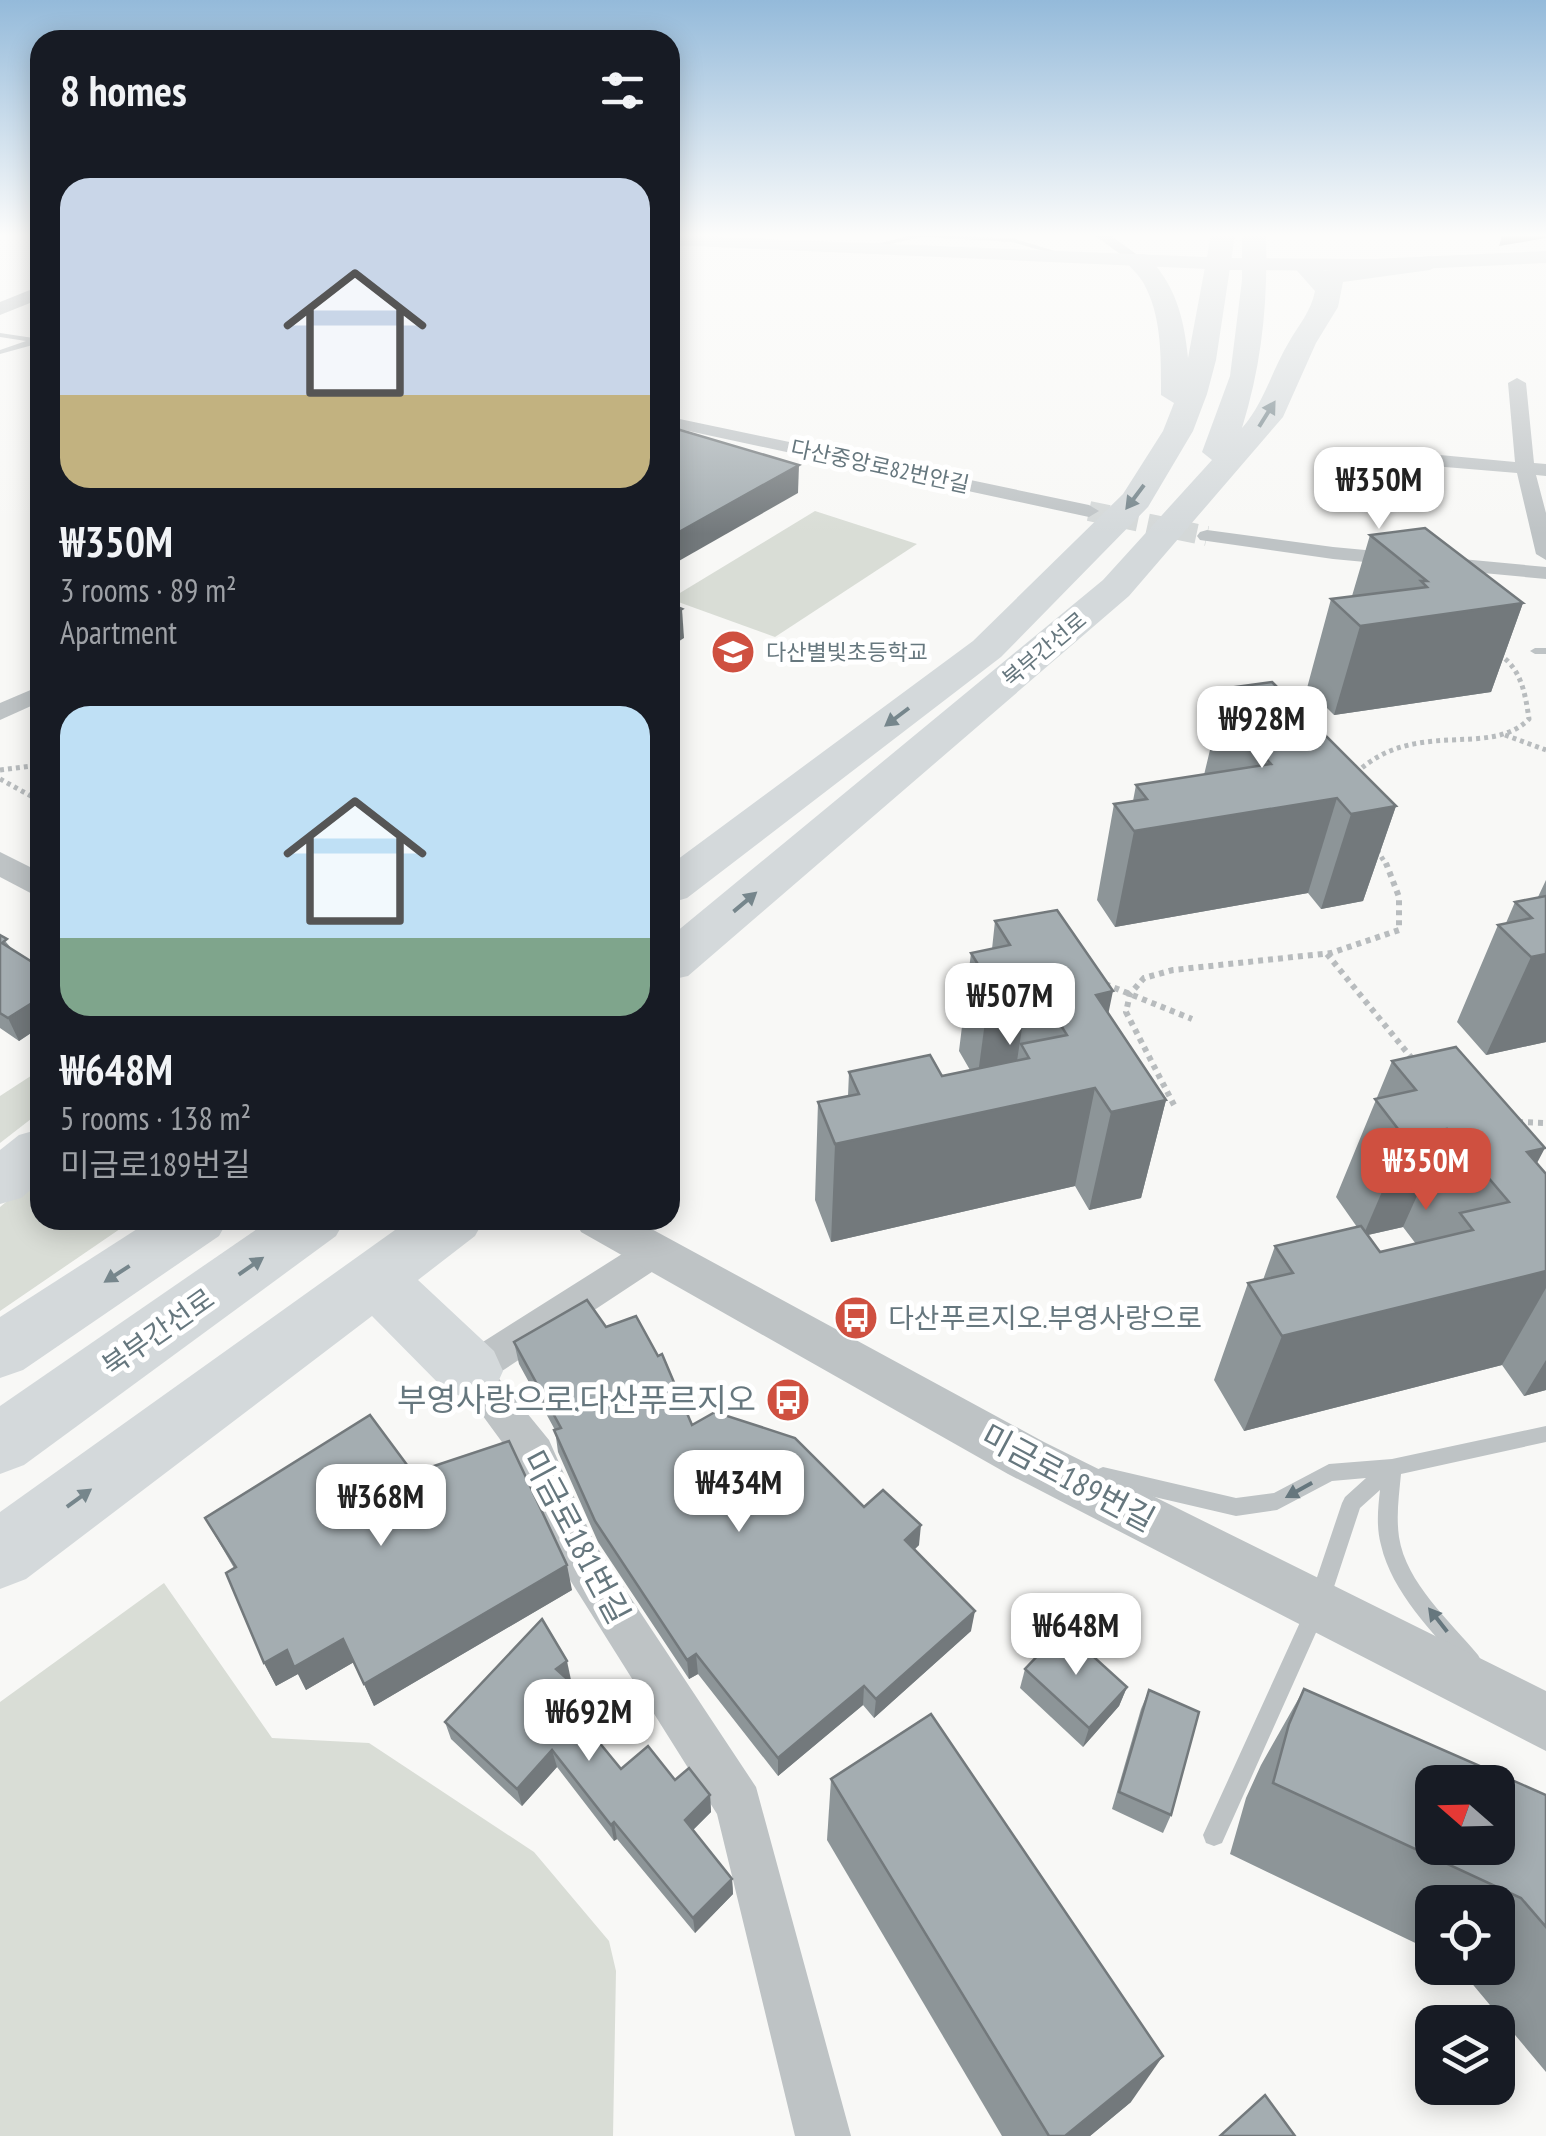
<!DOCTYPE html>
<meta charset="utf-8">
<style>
:root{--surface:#171b24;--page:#242831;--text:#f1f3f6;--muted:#9ea1a6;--accent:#cf5040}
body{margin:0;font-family:"PT Sans Narrow","Noto Sans KR",sans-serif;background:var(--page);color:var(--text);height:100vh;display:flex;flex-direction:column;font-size:38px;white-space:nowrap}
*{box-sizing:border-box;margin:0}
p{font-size:32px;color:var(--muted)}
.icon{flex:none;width:55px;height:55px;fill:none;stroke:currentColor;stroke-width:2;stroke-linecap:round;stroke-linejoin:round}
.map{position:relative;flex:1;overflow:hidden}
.panel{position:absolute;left:30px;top:30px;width:650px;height:1200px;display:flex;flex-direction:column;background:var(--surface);border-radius:30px;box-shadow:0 5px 25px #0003}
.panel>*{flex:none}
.needle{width:65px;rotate:290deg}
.tools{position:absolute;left:1415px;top:1765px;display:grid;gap:20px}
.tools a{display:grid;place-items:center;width:100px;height:100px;border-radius:20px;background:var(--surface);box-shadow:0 5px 25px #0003;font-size:50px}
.price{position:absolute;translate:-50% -85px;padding:0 22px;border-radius:20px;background:#fff;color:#222;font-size:32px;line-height:65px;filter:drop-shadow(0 2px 5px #0008)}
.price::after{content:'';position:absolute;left:50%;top:60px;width:30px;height:22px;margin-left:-15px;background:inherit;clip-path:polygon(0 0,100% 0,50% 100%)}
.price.selected{background:var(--accent);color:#fff}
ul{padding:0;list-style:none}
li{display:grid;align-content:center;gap:20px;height:530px;padding:0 30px}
li span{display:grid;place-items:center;height:310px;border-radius:30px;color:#555}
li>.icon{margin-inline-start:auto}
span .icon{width:180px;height:180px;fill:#fffc;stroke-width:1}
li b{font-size:42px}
h2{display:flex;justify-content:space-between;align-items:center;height:120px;padding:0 30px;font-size:42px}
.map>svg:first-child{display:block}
</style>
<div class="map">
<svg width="1546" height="2136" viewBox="0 0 1546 2136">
<rect width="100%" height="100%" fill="#f8f8f6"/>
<g fill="#d9ddd6">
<path d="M 815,511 L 917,544 L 775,637 L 670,599 Z"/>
<path d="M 40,1070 L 40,1112 L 0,1143 L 0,1096 Z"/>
<path d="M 40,1174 L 40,1220 L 133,1220 L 0,1311 L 0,1207 Z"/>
<path d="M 164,1583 L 272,1738 L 369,1743 L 534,1852 L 609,1941 L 616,1971 L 613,2136 L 0,2136 L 0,1702 Z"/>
</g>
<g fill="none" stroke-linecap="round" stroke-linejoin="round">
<path stroke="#d4d8d8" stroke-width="20" stroke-dasharray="20 10" stroke-linecap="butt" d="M 1089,511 L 1207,536"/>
<g stroke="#b8bcbe" stroke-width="5" stroke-dasharray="4 4" stroke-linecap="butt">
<path d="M 1505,735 L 1546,750"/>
<path d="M 0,770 L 40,765"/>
<path d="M 1356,773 C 1416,717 1489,759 1529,719 C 1525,692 1521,667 1496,652"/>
<path d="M 0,779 L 40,801"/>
<path d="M 1377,850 L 1387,866"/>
</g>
<g stroke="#b8bcbe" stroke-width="6" stroke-dasharray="5 5" stroke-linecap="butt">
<path d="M 1327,954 L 1414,1061"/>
<path d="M 1105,984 L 1192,1019"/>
<path d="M 1174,1105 L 1126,1012 L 1130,994 L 1144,978 L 1173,970 L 1331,953 L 1399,930 L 1399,897 L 1386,863"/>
<path d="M 1518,1122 L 1546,1123"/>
</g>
<g fill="#bec3c5" fill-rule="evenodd">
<path d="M 913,235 L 1012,238 L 1068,255 L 1065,257 L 1012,242 L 922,237 L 867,249 L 864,247 Z"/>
<path d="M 0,333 L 40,339 L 40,343 L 0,354 L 0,350 L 26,341 L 0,337 Z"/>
<path d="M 1546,648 L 1546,654 L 1535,654 L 1530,651 L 1535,648 Z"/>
<path d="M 1546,1426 L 1546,1442 L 1401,1474 C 1399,1495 1396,1516 1399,1537 C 1406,1583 1450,1621 1478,1655 L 1482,1662 L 1478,1669 L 1471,1672 L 1464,1669 C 1433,1632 1392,1593 1381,1545 C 1376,1527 1378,1508 1380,1490 L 1360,1508 L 1327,1608 L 1222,1843 L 1214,1846 L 1206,1843 L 1203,1835 L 1307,1607 L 1342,1503 L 1345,1497 L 1366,1478 L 1332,1481 L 1277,1510 L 1236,1516 L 1103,1485 L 1096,1482 L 1093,1476 L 1096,1470 L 1103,1467 L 1236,1498 L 1274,1493 L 1329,1464 L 1392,1459 Z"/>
</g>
<g fill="#bec3c5" fill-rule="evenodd">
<path d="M 1094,235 L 1110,235 L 1143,259 L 1131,262 Z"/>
<path d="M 1517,378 L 1526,383 L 1534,463 L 1546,464 L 1546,476 L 1536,475 L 1546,513 L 1546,560 L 1536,554 L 1517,473 L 1397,463 L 1388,457 L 1397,451 L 1515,462 L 1508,383 Z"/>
<path d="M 670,417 L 1089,505 L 1099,511 L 1089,517 L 670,427 Z"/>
<path d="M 1207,530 L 1333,547 L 1546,567 L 1546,579 L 1333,559 L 1200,540 L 1197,536 L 1200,532 Z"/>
<path d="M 40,686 L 40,702 L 0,720 L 0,703 Z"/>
<path d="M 654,1238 L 667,1242 L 672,1252 L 667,1262 L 496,1375 L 549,1440 L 595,1544 L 756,1787 L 851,2136 L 795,2136 L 717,1814 L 565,1572 L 518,1464 L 450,1371 L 456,1359 L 641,1242 Z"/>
</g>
<g fill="#bec3c5" fill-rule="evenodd">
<path d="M 40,286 L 40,299 L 0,315 L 0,302 Z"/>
<path d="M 0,852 L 40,872 L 40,898 L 0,877 Z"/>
<path d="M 575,1220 L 635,1220 L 1044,1442 L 1546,1691 L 1546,1751 L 1008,1474 L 581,1232 Z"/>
</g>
<path fill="#d4d9db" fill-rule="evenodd" d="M 670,235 L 1230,258 L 1373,259 L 1546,251 L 1546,263 L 1373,271 L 1230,270 L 670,245 Z"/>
<g fill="#d4d9db" fill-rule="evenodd">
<path d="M 1211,235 L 1235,235 L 1216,360 L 1207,394 L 1193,431 L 1148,507 L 1001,657 L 687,898 L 670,903 L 670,865 L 973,641 L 1123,494 L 1163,431 L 1174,403 L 1161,395 C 1161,358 1162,317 1144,284 C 1139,274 1130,268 1124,259 L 1127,254 L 1145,254 C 1175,283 1184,317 1188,358 Z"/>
<path d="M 1242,235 L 1266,235 C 1268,302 1262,364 1242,428 C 1264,403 1272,370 1289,342 C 1299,324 1311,312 1315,291 L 1291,264 L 1294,259 L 1312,259 L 1324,271 L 1430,256 L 1442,263 L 1430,270 L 1343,282 L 1338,307 L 1316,343 L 1283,417 L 1129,596 L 688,976 L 670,980 L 670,937 L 1103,580 L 1212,460 L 1202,452 L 1230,376 L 1242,280 Z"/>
<path d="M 40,1129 L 40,1182 L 21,1198 L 0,1204 L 0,1150 L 19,1135 Z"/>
<path d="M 151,1220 L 228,1220 L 219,1236 L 23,1370 L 0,1378 L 0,1317 Z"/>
<path d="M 270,1220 L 345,1220 L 336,1236 L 24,1465 L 0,1474 L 0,1406 Z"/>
<path d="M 409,1220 L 484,1220 L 475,1236 L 418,1280 L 494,1351 L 503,1371 L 494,1391 L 470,1399 L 446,1391 L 372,1316 L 26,1579 L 0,1589 L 0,1512 Z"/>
</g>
</g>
<g fill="#8d9598" fill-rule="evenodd">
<path d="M 1370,535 L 1523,603 L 1491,692 L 1334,715 L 1307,688 L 1331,599 L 1352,596 Z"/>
<path d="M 1236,687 L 1396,806 L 1363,901 L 1321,909 L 1308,893 L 1115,927 L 1097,900 L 1114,804 L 1133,801 L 1136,785 L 1204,775 L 1220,708 L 1231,707 Z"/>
<path d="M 1546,880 L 1546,1042 L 1486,1055 L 1457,1022 L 1498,925 L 1506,923 L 1515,902 L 1538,897 Z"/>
<path d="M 995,921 L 1108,1013 L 1166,1100 L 1141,1198 L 1089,1210 L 1075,1186 L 831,1242 L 815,1200 L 818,1102 L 848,1096 L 849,1072 L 942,1076 L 970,1070 L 959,1051 L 971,953 L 992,949 Z"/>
<path d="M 0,935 L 12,949 L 40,967 L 40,1027 L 19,1041 L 0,1028 Z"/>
<path d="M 1392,1061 L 1537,1163 L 1546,1174 L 1546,1390 L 1524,1396 L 1502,1365 L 1244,1431 L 1214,1380 L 1248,1283 L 1263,1280 L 1275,1246 L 1357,1227 L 1336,1197 ZM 1403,1227 L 1416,1244 L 1380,1252 L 1368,1235 Z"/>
<path d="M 606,1327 L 692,1425 L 864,1507 L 919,1545 L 914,1550 L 971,1631 L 874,1718 L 863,1705 L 778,1776 L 698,1674 L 689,1679 L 598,1542 L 558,1452 L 555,1430 L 519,1364 L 514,1342 Z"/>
<path d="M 413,1473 L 572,1590 L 374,1706 L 354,1662 L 306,1690 L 298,1674 L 276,1686 L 264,1663 L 234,1568 L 205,1518 Z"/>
<path d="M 1025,1669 L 1127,1687 L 1119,1706 L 1083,1747 L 1020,1688 Z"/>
<path d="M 571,1680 L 570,1681 L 598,1721 L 589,1730 L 621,1769 L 675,1780 L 710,1795 L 711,1812 L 693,1830 L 732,1879 L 733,1894 L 695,1933 L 617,1839 L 614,1841 L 557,1767 L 522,1806 L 451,1739 L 445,1722 Z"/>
<path d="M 1304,1689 L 1546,1795 L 1546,2072 L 1459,1968 L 1498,1968 L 1498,1902 L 1432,1902 L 1432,1951 L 1230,1854 L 1246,1798 L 1261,1765 Z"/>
<path d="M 1149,1690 L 1171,1815 L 1163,1833 L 1112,1809 L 1141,1709 Z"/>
<path d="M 831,1779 L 1131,2102 L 1090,2136 L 1002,2136 L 827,1840 Z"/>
</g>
<g fill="#73797c">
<path d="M 1546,235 L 1546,238 L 1499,246 L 1502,236 Z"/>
<path d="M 799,465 L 798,493 L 670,566 L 670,537 Z"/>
<path d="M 1523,603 L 1491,692 L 1334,715 L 1360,626 Z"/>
<path d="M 682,609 L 684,638 L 670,647 L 670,616 Z"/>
<path d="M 1337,798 L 1308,893 L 1115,927 L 1134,831 Z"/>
<path d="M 1396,806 L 1363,901 L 1321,909 L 1351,814 Z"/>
<path d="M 1546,954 L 1546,1042 L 1486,1055 L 1531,957 Z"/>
<path d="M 1030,976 L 1015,1074 L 977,1082 L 990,984 Z"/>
<path d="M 1113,991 L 1093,1088 L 1095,1088 L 1075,1186 L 831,1242 L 835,1144 L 1077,1092 L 1096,995 Z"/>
<path d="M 40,998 L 40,1027 L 19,1041 L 8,1018 Z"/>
<path d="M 1166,1100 L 1141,1198 L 1089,1210 L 1111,1112 Z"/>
<path d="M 1447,1129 L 1403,1227 L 1363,1236 L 1405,1138 Z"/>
<path d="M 1545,1148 L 1493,1246 L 1527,1152 Z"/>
<path d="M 1546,1271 L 1546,1288 L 1502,1365 L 1244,1431 L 1282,1336 Z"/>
<path d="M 1546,1360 L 1546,1390 L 1524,1396 Z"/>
<path d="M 921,1525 L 919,1545 L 902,1561 L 905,1540 Z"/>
<path d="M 567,1565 L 572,1590 L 374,1706 L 364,1684 Z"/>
<path d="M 975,1611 L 971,1631 L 874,1718 L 876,1699 Z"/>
<path d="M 343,1639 L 354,1662 L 306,1690 L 298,1674 L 276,1686 L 264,1663 L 287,1650 Z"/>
<path d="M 696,1654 L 698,1674 L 689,1679 L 687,1660 Z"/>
<path d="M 567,1661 L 571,1680 L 560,1687 L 556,1669 Z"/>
<path d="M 864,1686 L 863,1705 L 778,1776 L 778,1758 Z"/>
<path d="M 1127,1687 L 1119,1706 L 1083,1747 L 1089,1728 Z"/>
<path d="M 594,1703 L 598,1721 L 584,1736 L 580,1719 Z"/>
<path d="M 552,1750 L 557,1767 L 522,1806 L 517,1789 Z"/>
<path d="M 710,1795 L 711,1812 L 687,1836 L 685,1820 Z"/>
<path d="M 614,1822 L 617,1839 L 614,1841 L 611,1825 Z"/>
<path d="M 732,1879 L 733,1894 L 695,1933 L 693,1918 Z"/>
<path d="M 1163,2056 L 1131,2102 L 1090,2136 L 1065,2136 Z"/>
</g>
<g fill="#a4adb1" stroke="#73797c" stroke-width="2.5" fill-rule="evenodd">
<path d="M 670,427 L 799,465 L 670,537 Z"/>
<path d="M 1425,528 L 1523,603 L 1360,626 L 1331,599 L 1427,587 L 1421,581 L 1427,581 L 1370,535 Z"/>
<path d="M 670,604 L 682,609 L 670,616 Z"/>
<path d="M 1272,682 L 1396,806 L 1351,814 L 1337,798 L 1134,831 L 1114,804 L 1147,799 L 1136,785 L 1271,764 L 1220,708 L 1251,704 L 1236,687 Z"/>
<path d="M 1546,896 L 1546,954 L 1531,957 L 1498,925 L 1532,918 L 1515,902 Z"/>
<path d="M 1057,910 L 1113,991 L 1096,995 L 1166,1100 L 1111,1112 L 1095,1088 L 835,1144 L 818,1102 L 859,1094 L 849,1072 L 930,1055 L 942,1076 L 1029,1058 L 1021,1044 L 1067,1035 L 1030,976 L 990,984 L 971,953 L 1010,945 L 995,921 Z"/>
<path d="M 0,935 L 7,939 L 2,943 L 40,967 L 40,998 L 8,1018 L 0,1013 Z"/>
<path d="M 1456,1047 L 1545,1148 L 1527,1152 L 1546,1174 L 1546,1271 L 1282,1336 L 1248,1283 L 1293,1273 L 1275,1246 L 1361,1226 L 1380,1252 L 1473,1230 L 1460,1213 L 1509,1202 L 1447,1129 L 1405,1138 L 1375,1099 L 1416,1090 L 1392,1061 Z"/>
<path d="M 587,1300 L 606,1327 L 636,1316 L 658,1356 L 662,1354 L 692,1425 L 715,1412 L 795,1438 L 864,1507 L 883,1490 L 921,1525 L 905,1540 L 975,1611 L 876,1699 L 864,1686 L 778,1758 L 696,1654 L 687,1660 L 595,1521 L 554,1430 L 561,1428 L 514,1342 Z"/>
<path d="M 370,1415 L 413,1473 L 509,1441 L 567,1565 L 364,1684 L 343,1639 L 294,1667 L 287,1650 L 264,1663 L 226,1573 L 236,1567 L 205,1518 Z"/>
<path d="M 542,1619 L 567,1661 L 556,1669 L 594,1703 L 580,1719 L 621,1769 L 648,1746 L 675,1780 L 689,1768 L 710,1795 L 685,1820 L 732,1879 L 693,1918 L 614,1822 L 611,1825 L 552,1750 L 517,1789 L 445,1722 Z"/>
<path d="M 1063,1629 L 1127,1687 L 1089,1728 L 1025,1669 Z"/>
<path d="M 1304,1689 L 1546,1795 L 1546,1927 L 1521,1898 L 1273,1783 L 1289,1724 ZM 1432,1782 L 1498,1782 L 1498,1848 L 1432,1848 Z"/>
<path d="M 1149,1690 L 1199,1712 L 1171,1815 L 1119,1792 Z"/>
<path d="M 931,1714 L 1163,2056 L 1065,2136 L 1049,2136 L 831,1779 Z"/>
<path d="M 1265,2095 L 1295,2136 L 1220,2136 Z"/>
</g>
<defs><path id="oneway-solid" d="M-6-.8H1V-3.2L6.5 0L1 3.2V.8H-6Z" transform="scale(2.5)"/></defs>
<g fill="#76868c">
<use href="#oneway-solid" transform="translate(1267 414) rotate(-58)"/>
<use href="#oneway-solid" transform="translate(1135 497) rotate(127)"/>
<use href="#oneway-solid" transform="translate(897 717) rotate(143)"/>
<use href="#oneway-solid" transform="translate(745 902) rotate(-40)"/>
<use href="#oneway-solid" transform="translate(251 1266) rotate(-35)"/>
<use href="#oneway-solid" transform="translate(117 1274) rotate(147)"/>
<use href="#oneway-solid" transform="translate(79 1498) rotate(-36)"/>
</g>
<g fill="#66777e">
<use href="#oneway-solid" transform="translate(1299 1490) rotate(151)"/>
<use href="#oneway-solid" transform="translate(1438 1620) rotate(-128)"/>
</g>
<linearGradient id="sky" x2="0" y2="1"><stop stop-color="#94bada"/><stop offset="0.44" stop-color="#fcfcfb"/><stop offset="1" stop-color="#fcfcfb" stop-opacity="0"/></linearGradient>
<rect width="1546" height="534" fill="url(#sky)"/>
<defs>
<symbol id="school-disc" viewBox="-11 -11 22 22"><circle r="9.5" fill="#cf5040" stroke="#fff"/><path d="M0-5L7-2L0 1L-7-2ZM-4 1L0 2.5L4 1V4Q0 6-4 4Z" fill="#fff"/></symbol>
<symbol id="bus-disc" viewBox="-11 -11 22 22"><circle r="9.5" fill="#cf5040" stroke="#fff"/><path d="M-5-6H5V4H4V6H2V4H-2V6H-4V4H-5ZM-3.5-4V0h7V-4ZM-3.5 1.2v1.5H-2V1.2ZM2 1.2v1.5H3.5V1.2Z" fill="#fff"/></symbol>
</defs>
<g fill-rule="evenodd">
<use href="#school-disc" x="708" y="627" width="50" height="50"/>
<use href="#bus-disc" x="831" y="1293" width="50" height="50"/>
<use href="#bus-disc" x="763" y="1375" width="50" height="50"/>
</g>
<g text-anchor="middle" stroke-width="10" stroke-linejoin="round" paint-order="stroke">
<g font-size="22" fill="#66777e" stroke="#fff">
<text transform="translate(880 466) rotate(12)" y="8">다산중앙로82번안길</text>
<text transform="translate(1044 649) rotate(-40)" y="8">북부간선로</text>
</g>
<g font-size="22" fill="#66777e" stroke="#fff" text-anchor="start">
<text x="766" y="660">다산별빛초등학교</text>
</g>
<g font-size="28" fill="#66777e" stroke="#fff" text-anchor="start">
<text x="888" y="1328">다산푸르지오.부영사랑으로</text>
</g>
<g font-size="28" fill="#66777e" stroke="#fff">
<text transform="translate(158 1332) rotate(-35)" y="10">북부간선로</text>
</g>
<g font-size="32" fill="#66777e" stroke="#fff" text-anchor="end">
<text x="756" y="1411">부영사랑으로.다산푸르지오</text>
</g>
<g font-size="32" fill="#66777e" stroke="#fff">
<text transform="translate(1068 1478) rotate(28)" y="11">미금로189번길</text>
<text transform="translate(576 1537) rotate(62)" y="11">미금로181번길</text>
</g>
</g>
</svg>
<div class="tools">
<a><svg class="needle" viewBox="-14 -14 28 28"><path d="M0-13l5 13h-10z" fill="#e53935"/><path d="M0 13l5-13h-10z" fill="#9ea1a6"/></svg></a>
<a><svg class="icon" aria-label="locate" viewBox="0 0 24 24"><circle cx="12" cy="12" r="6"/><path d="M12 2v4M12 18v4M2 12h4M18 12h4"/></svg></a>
<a><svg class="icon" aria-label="layers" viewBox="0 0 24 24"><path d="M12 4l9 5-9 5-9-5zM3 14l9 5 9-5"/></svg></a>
</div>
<b class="price" style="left:1379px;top:532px">₩350M</b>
<b class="price" style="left:1262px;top:771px">₩928M</b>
<b class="price" style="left:1010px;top:1048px">₩507M</b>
<b class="price selected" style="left:1426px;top:1213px">₩350M</b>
<b class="price" style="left:739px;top:1535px">₩434M</b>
<b class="price" style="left:381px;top:1549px">₩368M</b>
<b class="price" style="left:1076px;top:1678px">₩648M</b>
<b class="price" style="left:589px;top:1764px">₩692M</b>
<section class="panel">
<h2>8 homes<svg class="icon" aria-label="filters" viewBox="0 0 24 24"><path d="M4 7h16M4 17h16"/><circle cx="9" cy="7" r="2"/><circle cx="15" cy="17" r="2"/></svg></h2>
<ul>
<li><span style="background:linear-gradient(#c9d6e8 70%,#c2b280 0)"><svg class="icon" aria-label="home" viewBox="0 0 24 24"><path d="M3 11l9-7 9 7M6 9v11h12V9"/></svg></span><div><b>₩350M</b><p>3 rooms · 89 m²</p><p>Apartment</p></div></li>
<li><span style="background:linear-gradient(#bfe0f5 75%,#7fa58c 0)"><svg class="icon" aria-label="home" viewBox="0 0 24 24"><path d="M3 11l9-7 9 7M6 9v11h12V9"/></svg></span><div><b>₩648M</b><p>5 rooms · 138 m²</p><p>미금로189번길</p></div></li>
</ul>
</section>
</div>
